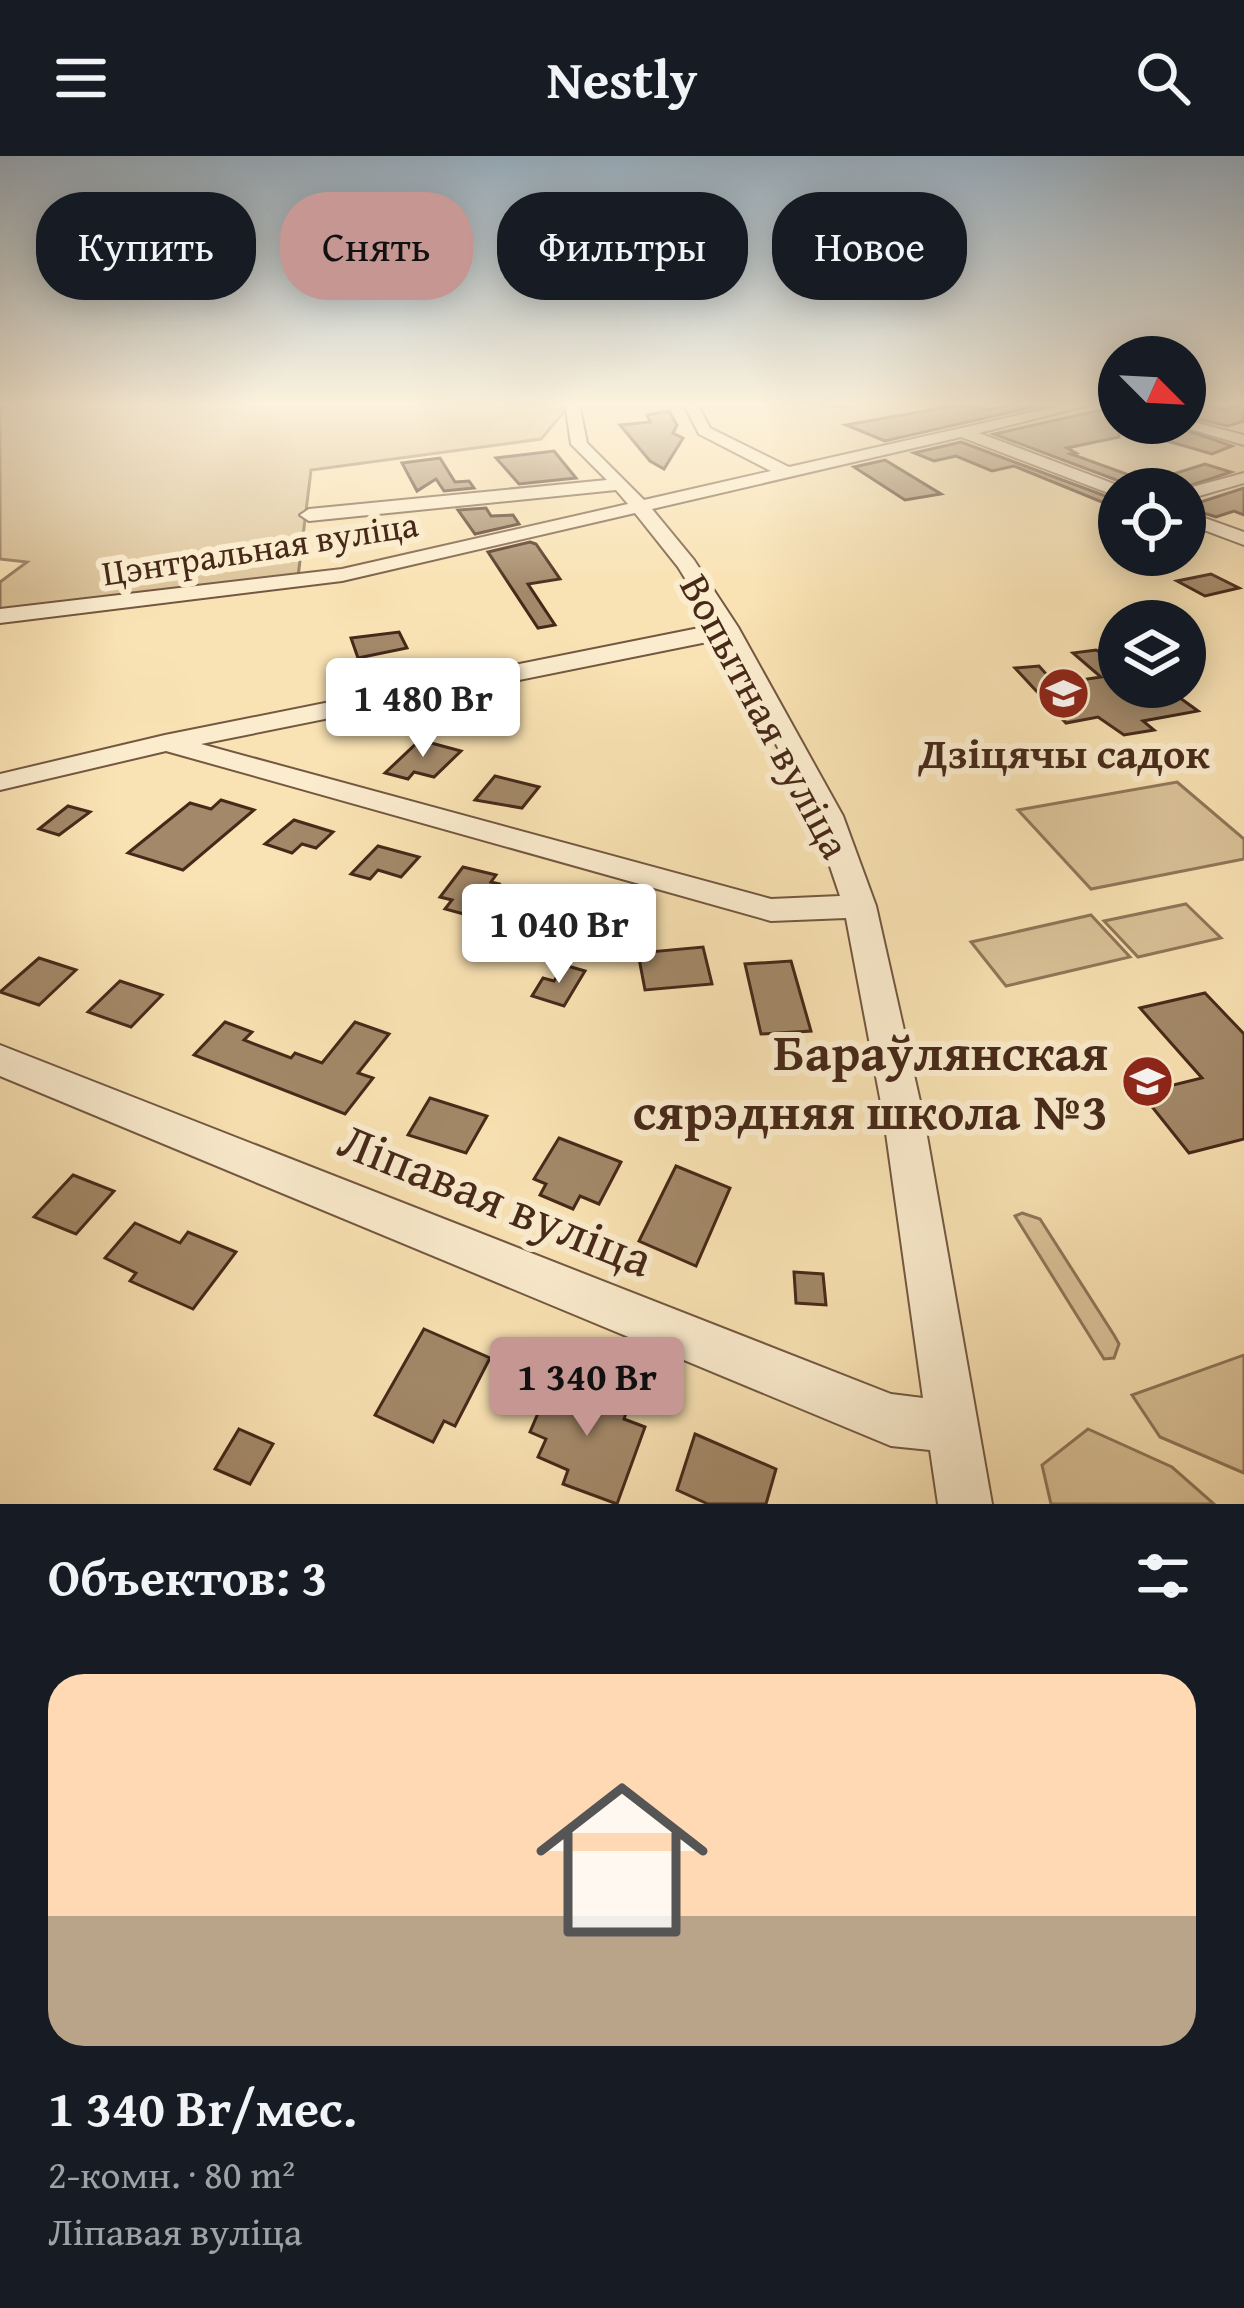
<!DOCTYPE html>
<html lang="ru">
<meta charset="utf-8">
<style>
:root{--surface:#171b24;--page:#20242c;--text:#f1f3f6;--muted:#9ea1a6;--accent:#c59692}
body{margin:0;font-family:"Gentium Book Plus",serif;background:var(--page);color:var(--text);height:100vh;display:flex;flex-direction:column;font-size:45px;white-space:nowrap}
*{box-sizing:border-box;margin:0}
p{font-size:39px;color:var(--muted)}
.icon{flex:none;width:66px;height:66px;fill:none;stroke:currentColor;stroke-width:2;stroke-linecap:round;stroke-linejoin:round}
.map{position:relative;height:1348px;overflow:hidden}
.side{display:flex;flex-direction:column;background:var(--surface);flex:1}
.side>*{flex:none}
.banner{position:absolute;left:36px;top:36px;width:1173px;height:108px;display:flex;gap:24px}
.needle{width:78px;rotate:114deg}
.buttons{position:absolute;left:1098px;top:180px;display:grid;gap:24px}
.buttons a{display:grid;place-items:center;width:108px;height:108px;border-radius:50%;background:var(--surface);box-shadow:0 6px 30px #0003;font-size:60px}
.price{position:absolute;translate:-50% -102px;padding:0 27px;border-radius:12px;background:#fff;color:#222;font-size:39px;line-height:78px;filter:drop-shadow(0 3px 6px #0008)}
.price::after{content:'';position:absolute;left:50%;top:72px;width:36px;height:27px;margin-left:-18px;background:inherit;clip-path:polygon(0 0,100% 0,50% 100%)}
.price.on{background:var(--accent);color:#111}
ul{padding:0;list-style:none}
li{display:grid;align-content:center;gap:24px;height:636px;padding:0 48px}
li span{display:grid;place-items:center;height:372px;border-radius:36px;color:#555}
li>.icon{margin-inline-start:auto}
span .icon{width:216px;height:216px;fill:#fffc;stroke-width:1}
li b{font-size:51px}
h2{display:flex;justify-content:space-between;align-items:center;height:144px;padding:0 48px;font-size:51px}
.tag{padding:0 42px;border-radius:48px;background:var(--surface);box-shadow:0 6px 30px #0003;font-size:42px;line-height:108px}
.tag.on{background:var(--accent);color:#111}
header{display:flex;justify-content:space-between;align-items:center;height:156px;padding:0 48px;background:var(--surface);font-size:54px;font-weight:700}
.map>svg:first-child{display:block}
</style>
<header><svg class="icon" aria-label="menu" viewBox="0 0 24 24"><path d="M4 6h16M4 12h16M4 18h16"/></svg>Nestly<svg class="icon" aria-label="search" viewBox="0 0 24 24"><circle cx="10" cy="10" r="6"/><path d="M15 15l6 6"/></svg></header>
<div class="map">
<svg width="1244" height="1348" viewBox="0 0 1244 1348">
<rect width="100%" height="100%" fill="#f9e2b3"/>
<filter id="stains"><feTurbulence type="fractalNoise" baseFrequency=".00167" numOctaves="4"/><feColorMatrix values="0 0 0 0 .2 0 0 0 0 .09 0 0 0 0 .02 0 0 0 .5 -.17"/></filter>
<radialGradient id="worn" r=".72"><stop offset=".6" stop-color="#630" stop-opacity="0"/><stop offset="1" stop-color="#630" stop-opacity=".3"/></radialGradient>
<g fill="#dbc399" stroke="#907659" stroke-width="3">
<path d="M 0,247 L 561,247 L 564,256 L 541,283 L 311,314 L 298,421 L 0,457 L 0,426 L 27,406 L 0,403 Z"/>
<path d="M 1177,626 L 1244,683 L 1244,703 L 1091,733 L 1018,654 Z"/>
<path d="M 1186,748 L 1221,782 L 1138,801 L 1104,765 Z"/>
<path d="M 1091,759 L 1130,801 L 1006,830 L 971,786 Z"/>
<path d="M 1022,1057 L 1040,1063 L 1114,1179 L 1119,1188 L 1114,1202 L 1104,1203 L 1015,1060 Z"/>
<path d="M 1244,1199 L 1244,1317 L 1160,1281 L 1132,1239 Z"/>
<path d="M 1088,1273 L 1172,1311 L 1214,1348 L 1051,1348 L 1042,1309 Z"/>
</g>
<g fill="#a38969" stroke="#462919" stroke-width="3">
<path d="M 968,247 L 988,254 L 1019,247 L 1046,248 L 885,285 L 846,269 Z"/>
<path d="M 1244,248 L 1244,265 L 1228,270 L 1185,260 L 1185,254 L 1205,249 L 1224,254 Z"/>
<path d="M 1101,254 L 1119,258 L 1119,270 L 1166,267 L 1232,290 L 1212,298 L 1119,271 L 1119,281 L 1067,292 L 1076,297 L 1071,298 L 1148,326 L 1205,308 L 1231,316 L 1180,333 L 1129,333 L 1127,328 L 994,278 Z"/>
<path d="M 669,255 L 677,269 L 673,277 L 683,282 L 664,313 L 650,305 L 620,269 L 650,266 L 647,259 Z"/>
<path d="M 961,286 L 1119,345 L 1119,353 L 1014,310 L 992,315 L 956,300 L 934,305 L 914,297 Z"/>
<path d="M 554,295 L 576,322 L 519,328 L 496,302 Z"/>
<path d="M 440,302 L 455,326 L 469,325 L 474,332 L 444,335 L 436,323 L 417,335 L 402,307 Z"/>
<path d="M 885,304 L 941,338 L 905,344 L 854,311 Z"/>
<path d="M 1244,332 L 1244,359 L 1234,355 L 1216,361 L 1185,351 Z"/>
<path d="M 486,352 L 491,360 L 513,359 L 519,368 L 475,378 L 458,354 Z"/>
<path d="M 530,386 L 536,388 L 560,423 L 528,428 L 555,469 L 538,472 L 488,396 Z"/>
<path d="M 1211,418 L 1239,432 L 1205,440 L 1177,425 Z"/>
<path d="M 399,476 L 407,492 L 358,502 L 351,482 Z"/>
<path d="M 1096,494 L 1119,507 L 1119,531 L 1165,531 L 1198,555 L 1143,565 L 1154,574 L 1124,579 L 1098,561 L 1066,567 L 1015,512 L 1039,510 L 1055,528 L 1101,521 L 1073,497 Z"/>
<path d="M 420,584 L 461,595 L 434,621 L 414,616 L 408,623 L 385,617 Z"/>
<path d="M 495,620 L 539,631 L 522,652 L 475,644 Z"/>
<path d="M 221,644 L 254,654 L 183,714 L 128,697 L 190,647 L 211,653 Z"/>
<path d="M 68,650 L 90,656 L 59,679 L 39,673 Z"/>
<path d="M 294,664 L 333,676 L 316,692 L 302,688 L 292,697 L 265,688 Z"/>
<path d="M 378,690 L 419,701 L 401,721 L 378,714 L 370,723 L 351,718 Z"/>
<path d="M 463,711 L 496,719 L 491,726 L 499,728 L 475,761 L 445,753 L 452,744 L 440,741 Z"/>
<path d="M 586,745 L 607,751 L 593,773 L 582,770 L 574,781 L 546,772 L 564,746 L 581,752 Z"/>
<path d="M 703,791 L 712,828 L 645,834 L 638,797 Z"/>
<path d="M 39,802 L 76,814 L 39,849 L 0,836 Z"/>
<path d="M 791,805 L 811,875 L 761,878 L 745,808 Z"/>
<path d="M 564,809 L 585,815 L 564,850 L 532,840 L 543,822 L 554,825 Z"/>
<path d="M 120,825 L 162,839 L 131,871 L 88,856 Z"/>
<path d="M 1205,837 L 1244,878 L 1244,983 L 1189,997 L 1141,937 L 1202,922 L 1140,852 Z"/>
<path d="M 225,866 L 252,876 L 244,884 L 291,902 L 295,897 L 322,907 L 355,866 L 389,878 L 358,917 L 373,922 L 345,958 L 194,899 Z"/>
<path d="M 430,942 L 487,960 L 466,997 L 408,979 Z"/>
<path d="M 559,982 L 621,1006 L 599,1048 L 580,1040 L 573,1053 L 540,1039 L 546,1028 L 534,1023 Z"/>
<path d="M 676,1010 L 730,1032 L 696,1110 L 639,1085 Z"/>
<path d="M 73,1019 L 114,1035 L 76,1078 L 34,1061 Z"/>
<path d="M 135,1067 L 180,1087 L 188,1076 L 236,1096 L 193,1153 L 130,1125 L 136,1117 L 105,1102 Z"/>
<path d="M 794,1116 L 823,1118 L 826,1149 L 796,1147 Z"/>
<path d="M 424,1173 L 490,1202 L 455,1270 L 444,1265 L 433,1286 L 375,1259 Z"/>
<path d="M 554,1220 L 628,1251 L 624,1263 L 645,1271 L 617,1348 L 563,1328 L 568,1314 L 538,1301 L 546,1283 L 530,1276 Z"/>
<path d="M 239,1273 L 273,1288 L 250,1328 L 215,1313 Z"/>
<path d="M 695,1278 L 776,1313 L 766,1348 L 708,1348 L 677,1334 Z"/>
</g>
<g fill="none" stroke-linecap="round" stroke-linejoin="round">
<defs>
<g id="minor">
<path d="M 565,247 L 579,247 L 587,287 L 644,344 L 771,315 L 699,278 L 683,247 L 697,247 L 710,272 L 789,311 L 1072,247 L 1097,247 L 979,277 L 1125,332 L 1119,333 L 1119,341 L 961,281 L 652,353 L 694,404 L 738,471 L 843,660 L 876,750 L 924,963 L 992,1348 L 938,1348 L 930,1294 L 891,1290 L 0,920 L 0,889 L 891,1238 L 923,1242 L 884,963 L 846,762 L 771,765 L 166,595 L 0,634 L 0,618 L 165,579 L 714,469 L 678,411 L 635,357 L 342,425 L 0,467 L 0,453 L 342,413 L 628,348 L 616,334 L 309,365 L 300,359 L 309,353 L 607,324 L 571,288 ZM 722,483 L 813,660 L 840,740 L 771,743 L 201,588 Z"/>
<path d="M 806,247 L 856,247 L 849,251 Z"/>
<path d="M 1100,247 L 1119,247 L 1119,254 L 1102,250 Z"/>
<path d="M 1185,264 L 1244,279 L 1244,289 L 1170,267 Z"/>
<path d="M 1244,317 L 1244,327 L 1185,344 L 1185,333 Z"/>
<path d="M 1185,355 L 1244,376 L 1244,389 L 1185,367 Z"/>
</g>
</defs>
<use href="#minor" stroke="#735740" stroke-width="4"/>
<use href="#minor" fill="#fbecce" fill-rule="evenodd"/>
</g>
<linearGradient id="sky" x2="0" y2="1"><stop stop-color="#96adbe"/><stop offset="0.57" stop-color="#fcf2dd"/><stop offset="1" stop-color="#fcf2dd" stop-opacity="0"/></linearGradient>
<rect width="1244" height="435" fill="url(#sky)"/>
<defs>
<symbol id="school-disc" viewBox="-11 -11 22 22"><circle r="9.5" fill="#8f2418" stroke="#fbecce"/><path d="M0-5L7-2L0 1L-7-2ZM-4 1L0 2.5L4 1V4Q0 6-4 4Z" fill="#fff"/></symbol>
</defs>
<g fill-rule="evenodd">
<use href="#school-disc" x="1034" y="508" width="59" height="59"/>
<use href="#school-disc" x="1118" y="896" width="59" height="59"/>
</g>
<g text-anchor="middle" stroke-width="12" stroke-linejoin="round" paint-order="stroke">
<g font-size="36" fill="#462919" stroke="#fbecce">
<text transform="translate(260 392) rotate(-9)" y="13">Цэнтральная вуліца</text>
</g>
<g font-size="42" fill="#462919" stroke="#fbecce">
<text transform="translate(766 560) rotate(62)" y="15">Вопытная вуліца</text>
</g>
<g font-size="42" font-weight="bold" fill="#462919" stroke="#fbecce">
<text x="1064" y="612">Дзіцячы садок</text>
</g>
<g font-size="51" font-weight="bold" fill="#462919" stroke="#fbecce" text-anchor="end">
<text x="1108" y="914">Бараўлянская<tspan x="1108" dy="59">сярэдняя школа №3</tspan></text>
</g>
<g font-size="51" fill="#462919" stroke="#fbecce">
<text transform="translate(496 1043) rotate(22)" y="18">Ліпавая вуліца</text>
</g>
</g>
<rect width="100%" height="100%" filter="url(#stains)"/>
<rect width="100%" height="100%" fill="url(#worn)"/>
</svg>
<div class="buttons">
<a><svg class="needle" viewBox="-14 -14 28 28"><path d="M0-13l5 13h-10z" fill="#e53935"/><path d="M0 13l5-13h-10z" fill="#9ea1a6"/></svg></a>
<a><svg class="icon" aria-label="locate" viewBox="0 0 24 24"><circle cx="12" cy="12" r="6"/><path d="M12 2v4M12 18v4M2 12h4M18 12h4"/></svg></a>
<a><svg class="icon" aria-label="layers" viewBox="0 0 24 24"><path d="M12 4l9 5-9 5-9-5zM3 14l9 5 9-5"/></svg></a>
</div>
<b class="price" style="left:423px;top:604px">1 480 Br</b>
<b class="price" style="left:559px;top:830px">1 040 Br</b>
<b class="price on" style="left:587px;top:1283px">1 340 Br</b>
<div class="banner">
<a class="tag">Купить</a>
<a class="tag on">Снять</a>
<a class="tag">Фильтры</a>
<a class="tag">Новое</a>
</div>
</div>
<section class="side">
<h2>Объектов: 3<svg class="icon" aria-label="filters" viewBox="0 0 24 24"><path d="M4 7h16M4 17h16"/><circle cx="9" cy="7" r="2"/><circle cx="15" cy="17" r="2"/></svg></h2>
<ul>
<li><span style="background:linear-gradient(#ffd9b3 65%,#b9a48a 0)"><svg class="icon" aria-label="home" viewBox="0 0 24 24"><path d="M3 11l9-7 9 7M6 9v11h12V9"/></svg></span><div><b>1 340 Br/мес.</b><p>2-комн. · 80 m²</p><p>Ліпавая вуліца</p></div></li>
</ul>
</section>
